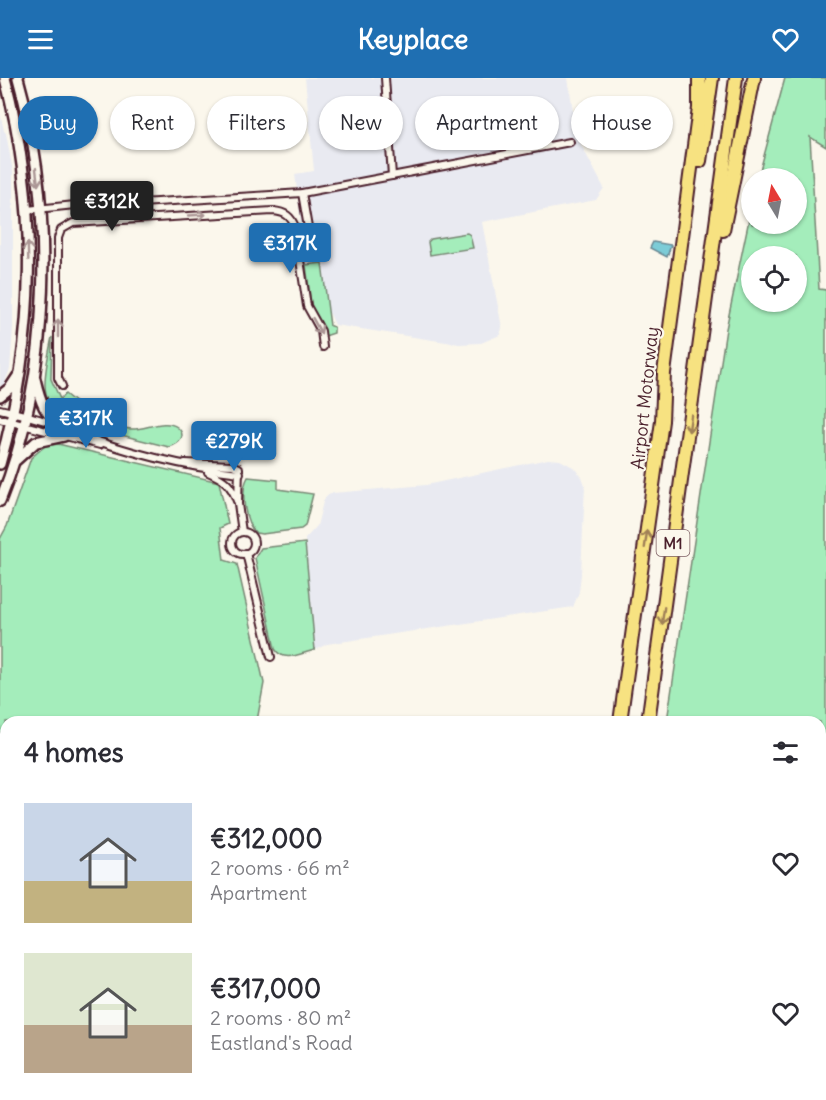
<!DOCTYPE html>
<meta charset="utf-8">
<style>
:root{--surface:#fff;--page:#f7f7f7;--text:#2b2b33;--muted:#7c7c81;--accent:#1f6fb2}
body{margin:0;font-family:Delius,sans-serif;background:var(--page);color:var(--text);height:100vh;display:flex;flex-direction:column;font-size:22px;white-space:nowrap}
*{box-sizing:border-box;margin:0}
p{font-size:20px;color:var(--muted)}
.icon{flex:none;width:33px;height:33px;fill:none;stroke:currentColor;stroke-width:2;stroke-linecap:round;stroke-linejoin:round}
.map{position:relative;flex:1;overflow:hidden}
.panel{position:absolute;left:0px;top:638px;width:826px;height:386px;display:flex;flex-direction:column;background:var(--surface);border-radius:18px 18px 0 0;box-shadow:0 2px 4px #0004}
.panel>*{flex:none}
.hud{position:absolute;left:18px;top:18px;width:790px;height:54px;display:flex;gap:12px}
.needle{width:39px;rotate:350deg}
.fabs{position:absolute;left:741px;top:90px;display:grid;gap:12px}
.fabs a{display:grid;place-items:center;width:66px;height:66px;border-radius:50%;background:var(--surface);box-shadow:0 2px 4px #0004;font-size:30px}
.price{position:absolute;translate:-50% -51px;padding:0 14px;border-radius:6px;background:var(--accent);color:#fff;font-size:20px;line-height:39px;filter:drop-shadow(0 2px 3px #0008)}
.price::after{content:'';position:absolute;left:50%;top:36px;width:18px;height:14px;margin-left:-9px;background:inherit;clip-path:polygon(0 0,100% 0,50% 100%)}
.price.selected{background:#222;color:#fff}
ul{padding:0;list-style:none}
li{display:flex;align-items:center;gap:18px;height:150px;padding:0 24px}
li span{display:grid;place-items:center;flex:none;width:168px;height:120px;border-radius:0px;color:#555}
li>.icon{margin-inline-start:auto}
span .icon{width:72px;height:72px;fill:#fffc;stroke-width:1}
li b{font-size:26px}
h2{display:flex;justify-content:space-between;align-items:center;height:72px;padding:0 24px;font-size:26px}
.chip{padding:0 21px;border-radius:27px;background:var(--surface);box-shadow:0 2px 4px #0004;font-size:21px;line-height:54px}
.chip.selected{background:var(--accent);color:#fff}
header{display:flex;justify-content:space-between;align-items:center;height:78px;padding:0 24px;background:var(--accent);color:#fff;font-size:27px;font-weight:700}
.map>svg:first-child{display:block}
</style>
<header><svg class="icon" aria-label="menu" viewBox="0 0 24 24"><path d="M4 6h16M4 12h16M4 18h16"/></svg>Keyplace<svg class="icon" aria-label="heart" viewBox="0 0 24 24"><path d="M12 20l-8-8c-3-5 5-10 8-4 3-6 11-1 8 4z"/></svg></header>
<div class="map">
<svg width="826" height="1022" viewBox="0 0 826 1022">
<rect width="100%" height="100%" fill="#fbf7ec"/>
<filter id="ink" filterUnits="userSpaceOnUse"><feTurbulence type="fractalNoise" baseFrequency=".0167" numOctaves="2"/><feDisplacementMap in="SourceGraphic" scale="12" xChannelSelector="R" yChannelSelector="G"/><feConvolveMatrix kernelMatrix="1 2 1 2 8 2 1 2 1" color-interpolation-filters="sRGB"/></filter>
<g filter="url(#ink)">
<g fill="#e9eaf1">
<path d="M 305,0 L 568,0 L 577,59 L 604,110 L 596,122 L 482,144 L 502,250 L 500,257 L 481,265 L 459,266 L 335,247 L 330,236 L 311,228 L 295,96 L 314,93 Z"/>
<path d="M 0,35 L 4,53 L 6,55 L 13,94 L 13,249 L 10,291 L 0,317 Z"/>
<path d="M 548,381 L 560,382 L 573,389 L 582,399 L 585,407 L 581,496 L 579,514 L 573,529 L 327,566 L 315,572 L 305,461 L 317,448 L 323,424 L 326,418 L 333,415 L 426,407 Z"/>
</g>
<g fill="#a4edbb" stroke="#778673" stroke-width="1.5" fill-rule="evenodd">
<path d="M 785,0 L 826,0 L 826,69 L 810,59 L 819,211 L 826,212 L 826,801 L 820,799 L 820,644 L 667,643 L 726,251 L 751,132 L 752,146 L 796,146 L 796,100 L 758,100 ZM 752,178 L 796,178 L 796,224 L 752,224 Z"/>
<path d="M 467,155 L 470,157 L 473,170 L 430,177 L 428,164 L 431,161 Z"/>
<path d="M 322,185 L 330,248 L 334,249 L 334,255 L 325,258 L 325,254 L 312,233 L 306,187 Z"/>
<path d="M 52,259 L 51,301 L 60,321 L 65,316 C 83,331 107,350 131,351 C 145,352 165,340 177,349 C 188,358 179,366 169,369 L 101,352 C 75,352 45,336 45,306 C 45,291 49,274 52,259 Z"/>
<path d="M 58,366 L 219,404 L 228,446 L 220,450 L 224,482 L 237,486 L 264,605 L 257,643 L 6,644 L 6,1017 L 502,1017 L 502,1022 L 0,1022 L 0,461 L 7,448 L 31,380 L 45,368 Z"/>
<path d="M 248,399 L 278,402 L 278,411 L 313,416 L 305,448 L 301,451 L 262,456 L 256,455 C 244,444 240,413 248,399 Z"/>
<path d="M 305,465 L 315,572 C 303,574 284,586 275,571 L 255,480 L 261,470 Z"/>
</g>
<path fill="#7cccd7" stroke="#688792" stroke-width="1.5" d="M 653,164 L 671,167 L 667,179 L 650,170 Z"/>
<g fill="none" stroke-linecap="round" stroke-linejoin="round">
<defs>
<g id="street">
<path d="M 385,0 L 392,98"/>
<path d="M 302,115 L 311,167 L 314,174 L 321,177"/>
<path d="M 27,132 L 75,127 L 108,127 L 302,115 L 570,64"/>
<path d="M 62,308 L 58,300 L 58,160 L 61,152 L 73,145 L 273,133 C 285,134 291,138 295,149 L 307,228 L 321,253 L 323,269"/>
<path d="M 0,331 C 15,335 30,338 45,343 C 52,345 59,349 66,352 C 120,372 183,389 240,395"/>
<path d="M 0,341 L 100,367"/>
<path d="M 185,385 L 233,387 L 239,390 L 238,426 L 242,454"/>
<path d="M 208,394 C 224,401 231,406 237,423"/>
<circle cx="243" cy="465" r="11"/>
<path d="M 246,475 L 271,579"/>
</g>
<g id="secondary">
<path d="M 35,301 C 40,323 45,338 64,351"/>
<path d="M 0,318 L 10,310 L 18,298"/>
<path d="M 16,382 L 36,364 L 64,358"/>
<path d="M 0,386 C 36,260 38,127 5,0"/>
<path d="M 0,423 C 52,295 55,132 18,0"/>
</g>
<g id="highway">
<path d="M 700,83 L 712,0"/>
<path d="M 723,152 L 754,0"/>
<path d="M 620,644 L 662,343 L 664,295 L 699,30 L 699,0"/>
<path d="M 648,644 L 736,0"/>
<path d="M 560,1022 L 561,1017"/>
<path d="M 569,1022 L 569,1017"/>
<path d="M 595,1022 L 596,1017"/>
</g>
</defs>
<use href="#street" stroke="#4a1f2b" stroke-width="10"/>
<use href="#secondary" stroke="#4a1f2b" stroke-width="14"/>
<use href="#highway" stroke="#4a1f2b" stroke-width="16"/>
<use href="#street" stroke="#fbf7ec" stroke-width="6"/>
<use href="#secondary" stroke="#fbf7ec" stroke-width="9"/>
<use href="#highway" stroke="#f7e281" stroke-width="12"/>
</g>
<defs><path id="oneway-shaft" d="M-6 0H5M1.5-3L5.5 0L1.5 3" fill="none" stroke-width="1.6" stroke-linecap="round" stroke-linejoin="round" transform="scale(1.5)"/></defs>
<g stroke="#ab9695">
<use href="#oneway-shaft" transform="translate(37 99) rotate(83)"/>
<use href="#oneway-shaft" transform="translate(197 137) rotate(-3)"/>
<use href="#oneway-shaft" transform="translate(28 173) rotate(-92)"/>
<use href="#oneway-shaft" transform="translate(317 248) rotate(61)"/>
<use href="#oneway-shaft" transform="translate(58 250) rotate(-90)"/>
</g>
<g stroke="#a08056">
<use href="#oneway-shaft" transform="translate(690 345) rotate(98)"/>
<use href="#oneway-shaft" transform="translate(646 461) rotate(-82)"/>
<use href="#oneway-shaft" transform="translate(663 538) rotate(98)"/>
</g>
</g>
<g text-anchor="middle" stroke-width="4.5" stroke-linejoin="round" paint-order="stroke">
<rect fill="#fbf7ec" stroke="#7f6065" stroke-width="1.5" x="656.5" y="452" width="33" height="26" rx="4.5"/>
<g font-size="16" font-weight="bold" fill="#4a1f2b">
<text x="673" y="471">M1</text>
</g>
<g font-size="18" fill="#4a1f2b" stroke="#fbf7ec">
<text transform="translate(645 320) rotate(-84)" y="6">Airport Motorway</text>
</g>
</g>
</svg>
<div class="fabs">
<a><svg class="needle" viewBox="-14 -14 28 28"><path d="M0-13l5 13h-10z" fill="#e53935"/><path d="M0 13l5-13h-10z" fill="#7c7c81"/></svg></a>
<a><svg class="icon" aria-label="locate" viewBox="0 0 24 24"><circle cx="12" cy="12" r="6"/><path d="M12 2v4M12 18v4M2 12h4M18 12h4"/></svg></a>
</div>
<b class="price selected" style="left:112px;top:154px">€312K</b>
<b class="price" style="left:290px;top:196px">€317K</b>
<b class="price" style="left:86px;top:371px">€317K</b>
<b class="price" style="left:234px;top:394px">€279K</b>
<div class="hud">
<a class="chip selected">Buy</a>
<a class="chip">Rent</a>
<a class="chip">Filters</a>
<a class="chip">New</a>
<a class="chip">Apartment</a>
<a class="chip">House</a>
</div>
<section class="panel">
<h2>4 homes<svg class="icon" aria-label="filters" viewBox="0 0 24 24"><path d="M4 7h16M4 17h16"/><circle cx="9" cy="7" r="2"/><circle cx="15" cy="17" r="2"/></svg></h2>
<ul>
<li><span style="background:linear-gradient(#c9d6e8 65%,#c2b280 0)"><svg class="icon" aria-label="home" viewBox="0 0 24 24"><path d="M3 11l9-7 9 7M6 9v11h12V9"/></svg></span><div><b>€312,000</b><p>2 rooms · 66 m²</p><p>Apartment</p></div><svg class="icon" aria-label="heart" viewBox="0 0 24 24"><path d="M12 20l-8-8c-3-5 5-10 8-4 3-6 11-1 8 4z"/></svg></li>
<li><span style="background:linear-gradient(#dfe7d0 60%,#b9a48a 0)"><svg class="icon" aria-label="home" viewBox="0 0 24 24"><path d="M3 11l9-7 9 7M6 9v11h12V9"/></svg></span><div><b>€317,000</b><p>2 rooms · 80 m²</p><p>Eastland's Road</p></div><svg class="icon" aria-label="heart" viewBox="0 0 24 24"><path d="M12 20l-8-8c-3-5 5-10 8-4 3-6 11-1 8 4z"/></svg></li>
</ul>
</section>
</div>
